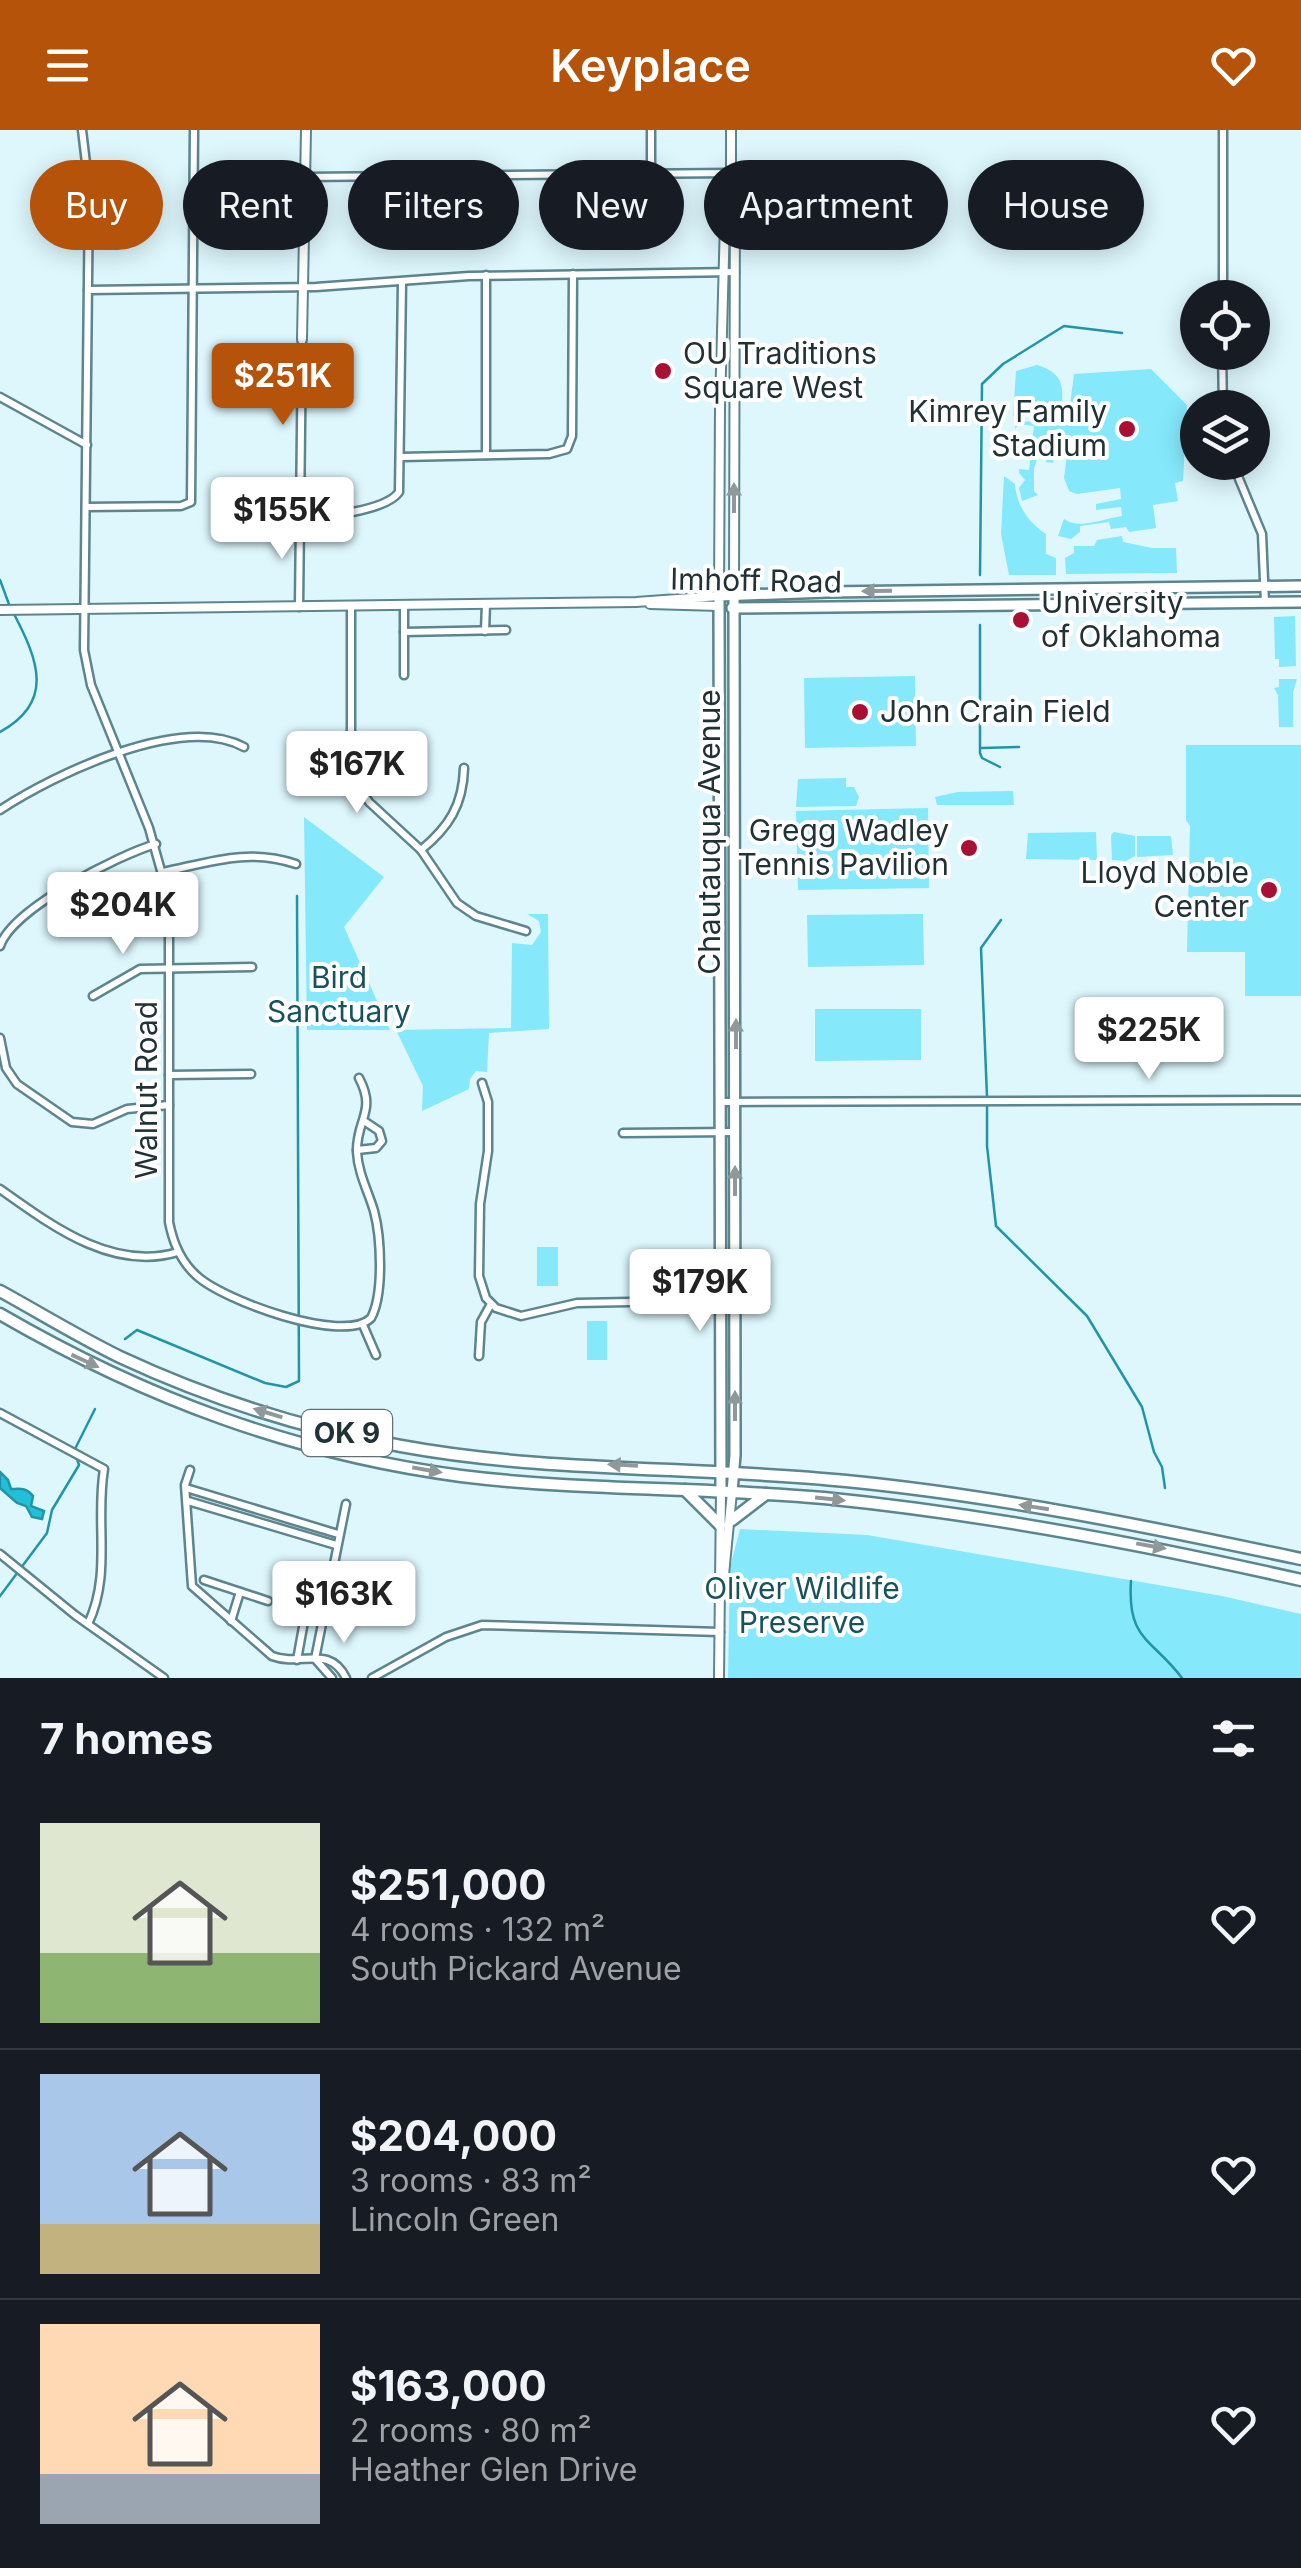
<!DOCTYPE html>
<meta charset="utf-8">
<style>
:root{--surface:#171b24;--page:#242831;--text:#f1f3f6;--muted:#9ea1a6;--line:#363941;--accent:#b45309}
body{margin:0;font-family:Inter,sans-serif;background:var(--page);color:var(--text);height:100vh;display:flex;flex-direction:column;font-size:38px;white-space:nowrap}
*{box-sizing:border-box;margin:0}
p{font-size:32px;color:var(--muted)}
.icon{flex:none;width:55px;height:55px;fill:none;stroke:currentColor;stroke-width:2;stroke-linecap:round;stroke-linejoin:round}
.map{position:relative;height:1548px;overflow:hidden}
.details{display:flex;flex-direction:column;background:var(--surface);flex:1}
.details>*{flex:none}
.guide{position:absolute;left:30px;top:30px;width:1242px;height:90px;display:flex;gap:20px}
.fabs{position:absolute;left:1180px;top:150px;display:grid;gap:20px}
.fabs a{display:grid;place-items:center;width:90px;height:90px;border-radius:50%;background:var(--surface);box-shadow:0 5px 25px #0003;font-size:50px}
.price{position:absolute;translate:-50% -85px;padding:0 22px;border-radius:10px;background:#fff;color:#222;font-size:32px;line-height:65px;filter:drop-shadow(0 2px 5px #0008)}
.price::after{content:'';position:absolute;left:50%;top:60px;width:30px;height:22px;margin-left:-15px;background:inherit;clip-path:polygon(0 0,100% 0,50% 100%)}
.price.active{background:var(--accent);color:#fff}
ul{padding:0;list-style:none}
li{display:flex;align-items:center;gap:30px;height:250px;padding:0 40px}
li+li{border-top:2px solid var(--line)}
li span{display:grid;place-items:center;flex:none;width:280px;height:200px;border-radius:0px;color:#555}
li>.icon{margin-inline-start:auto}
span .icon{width:120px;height:120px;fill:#fffc;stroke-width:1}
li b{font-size:42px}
h2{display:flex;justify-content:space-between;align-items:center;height:120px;padding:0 40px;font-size:42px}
.pill{padding:0 35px;border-radius:45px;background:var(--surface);box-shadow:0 5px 25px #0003;font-size:35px;line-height:90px}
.pill.active{background:var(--accent);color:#fff}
header{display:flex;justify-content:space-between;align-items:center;height:130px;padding:0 40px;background:var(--accent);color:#fff;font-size:45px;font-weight:600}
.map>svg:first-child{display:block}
</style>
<header><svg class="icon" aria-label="menu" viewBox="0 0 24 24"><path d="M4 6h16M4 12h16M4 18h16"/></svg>Keyplace<svg class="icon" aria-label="heart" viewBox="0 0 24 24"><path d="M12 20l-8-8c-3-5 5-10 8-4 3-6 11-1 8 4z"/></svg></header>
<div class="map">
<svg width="1301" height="1548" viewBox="0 0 1301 1548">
<rect width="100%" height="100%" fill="#ddf7fd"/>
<g fill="#85e8fb">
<path d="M 1037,235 C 1067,244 1063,260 1061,287 L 1013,286 L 1016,241 Z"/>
<path d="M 1151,239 L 1187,275 L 1183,351 L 1175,353 L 1178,371 L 1153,375 L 1156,398 L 1129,402 L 1126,397 L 1111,399 L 1109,392 L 1080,396 L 1080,402 L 1071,409 L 1058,406 L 1064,389 C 1079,400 1102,389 1122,386 L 1121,377 L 1096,380 L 1096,374 L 1121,369 L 1120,358 L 1077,364 L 1069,361 L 1064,348 L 1069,309 L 1058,306 L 1053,333 L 1046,332 L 1046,326 L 1038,326 L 1034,339 L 1034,361 L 1038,365 L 1022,371 L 1019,358 L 1025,350 L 1019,343 L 1019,339 L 1029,340 L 1034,296 L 1019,294 L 1015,299 L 1016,292 L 1068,290 L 1074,244 Z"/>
<path d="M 1004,346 L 1015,354 C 1017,376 1028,392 1046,404 L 1046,424 L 1056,428 L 1056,445 L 1009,445 L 1001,404 Z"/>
<path d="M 1122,406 L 1123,412 L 1152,418 L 1176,418 L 1177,443 L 1066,444 L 1065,428 L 1074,423 L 1074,416 L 1094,416 L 1097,410 Z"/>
<path d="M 1295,486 L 1296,536 L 1279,537 L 1279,529 L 1275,529 L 1274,487 Z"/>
<path d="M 915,546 L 916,616 L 805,618 L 804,548 Z"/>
<path d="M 1279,549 L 1297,549 L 1293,562 L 1293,597 L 1279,597 L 1278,565 L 1274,558 L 1279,557 Z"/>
<path d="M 1186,615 L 1301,615 L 1301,866 L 1245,866 L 1245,822 L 1187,822 L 1190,696 L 1186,690 Z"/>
<path d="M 846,648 L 846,657 L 854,657 L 859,667 L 856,676 L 796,677 L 798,649 Z"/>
<path d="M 1013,661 L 1014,675 L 937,675 L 935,667 L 958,662 Z"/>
<path d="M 928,678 L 929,758 L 798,760 L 796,681 Z"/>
<path d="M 304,687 L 384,747 L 344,797 L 390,900 L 307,900 Z"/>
<path d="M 1096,702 L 1097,730 L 1026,729 L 1028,703 Z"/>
<path d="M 1114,702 L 1135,706 L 1135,726 L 1126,731 L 1112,730 L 1111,705 Z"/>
<path d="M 1137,706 L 1171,706 L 1173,725 L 1137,727 Z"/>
<path d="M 527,784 L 548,784 L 549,899 L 489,903 L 487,942 L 476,941 L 470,949 L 469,959 L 422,981 L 423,956 L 396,900 L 511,898 L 512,813 L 532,815 L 541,802 L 539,791 Z"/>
<path d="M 923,784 L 924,835 L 808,837 L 807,785 Z"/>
<path d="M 815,879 L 921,879 L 921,930 L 815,931 Z"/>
<rect x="537" y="1117" width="21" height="39"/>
<rect x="587" y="1191" width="20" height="39"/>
<path d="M 740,1399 L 867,1405 L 1222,1466 L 1301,1484 L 1301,1548 L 728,1548 L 730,1438 Z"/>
</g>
<path fill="#21c0d8" stroke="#2195a7" stroke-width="2.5" d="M 0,1342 L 8,1350 L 11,1359 C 19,1359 26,1357 33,1366 L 31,1376 L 44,1381 L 42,1389 L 32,1387 L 26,1376 L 17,1373 L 0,1358 Z"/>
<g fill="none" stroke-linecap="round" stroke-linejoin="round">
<g stroke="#2195a7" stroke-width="2.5">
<path d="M 980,445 L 982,254 L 1003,234 L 1064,196 L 1122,203"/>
<path d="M 0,450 L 10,477"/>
<path d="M 980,495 L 980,623 L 982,628 L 1000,637"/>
<path d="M 982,577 L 1015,577"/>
<path d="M 0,602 C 55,572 38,530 14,484"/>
<path d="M 982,618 L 1019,617"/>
<path d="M 987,967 L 981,818 L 1001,790"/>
<path d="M 987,975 L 987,1016 L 996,1096 L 1087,1186 L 1142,1277 L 1154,1322 L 1162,1337 L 1165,1358"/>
<path d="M 125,1209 L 137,1200 L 265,1253 L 286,1257 L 299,1251 L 297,766"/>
<path d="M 74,1321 L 95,1279"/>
<path d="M 1131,1451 C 1127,1511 1152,1508 1182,1548"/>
<path d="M 0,1466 L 47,1403 L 52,1380 L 79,1335 L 77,1329"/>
</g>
<defs>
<g id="minor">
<path d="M 82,0 L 89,58 L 84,520 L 91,555 L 149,698 L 165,755 L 169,801 L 169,1092 C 173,1113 181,1132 197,1146 C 223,1170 344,1215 371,1188 C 384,1164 381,1107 374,1081 C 368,1061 358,1043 357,1022 C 356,989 377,982 359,948"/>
<path d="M 651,0 L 651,43"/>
<path d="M 305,47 L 731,43"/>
<path d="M 88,160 L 316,157 L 469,146 L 735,142"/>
<path d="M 1223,168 L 1223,0"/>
<path d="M 1222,222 L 1223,278"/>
<path d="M 0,267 L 87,315"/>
<path d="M 486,325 L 486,145"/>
<path d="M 401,327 L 549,324 L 567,319 L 572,306 L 573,144"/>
<path d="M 1232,332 L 1262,404 L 1265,473"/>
<path d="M 86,377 L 181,376 L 191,372 L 194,0"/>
<path d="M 301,388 C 324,387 386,381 399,362 L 402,152"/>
<path d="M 404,475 L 404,545"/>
<path d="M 351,476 L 351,627 L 360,658 L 369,672 L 421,720 L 457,773 L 476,786 L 526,801"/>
<path d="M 299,477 L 302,209"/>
<path d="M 485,501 L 486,474"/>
<path d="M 404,502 L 506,500"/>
<path d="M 0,680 C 55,644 181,583 244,617"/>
<path d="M 421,720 C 449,697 463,675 464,638"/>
<path d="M 163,742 C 211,732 247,718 296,734"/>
<path d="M 0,816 C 12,779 118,725 156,714"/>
<path d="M 93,866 L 140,839 L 252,837"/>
<path d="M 0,908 L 6,938 L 17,954 L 72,992 L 93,994 L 127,979 L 169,975"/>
<path d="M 169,945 L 251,944"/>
<path d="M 482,953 L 488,972 L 488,1021 L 480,1074 L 479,1146 L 486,1168 L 496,1178 L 521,1186 L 577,1173 L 735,1170"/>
<path d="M 720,972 L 1301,970"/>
<path d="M 623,1003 L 735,1002"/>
<path d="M 357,1020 L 376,1018 L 382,1011 L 379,1001 L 364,991"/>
<path d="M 0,1059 C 51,1095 112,1142 178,1122"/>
<path d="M 363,1195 L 376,1225"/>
<path d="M 479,1226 L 481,1192 L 491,1174"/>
<path d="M 0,1283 L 104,1339 C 95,1392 112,1444 88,1494"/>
<path d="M 190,1340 L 185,1355 L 192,1456 L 272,1526 C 302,1537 329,1514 346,1548"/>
<path d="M 186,1358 L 338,1404"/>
<path d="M 188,1371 L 336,1415"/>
<path d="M 0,1424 L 75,1485 L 164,1548"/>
<path d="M 204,1450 L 268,1471"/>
<path d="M 231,1491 L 240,1462"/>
<path d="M 315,1529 L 346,1374"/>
<path d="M 297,1530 L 305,1486 L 323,1486"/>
<path d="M 316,1530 L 332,1548"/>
<path d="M 372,1548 L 446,1507 L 482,1495 L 720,1502"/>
</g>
<g id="tertiary">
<path d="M 731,0 L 731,43 L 735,52 L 734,465"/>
<path d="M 302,209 L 306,0"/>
<path d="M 650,474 L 719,476"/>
<path d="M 0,480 L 636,472 L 719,466 L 720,276 L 726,54 L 731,43"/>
<path d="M 724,1445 L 732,1362"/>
<path d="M 719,1548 L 721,1361"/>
</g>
<g id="secondary">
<path d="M 732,478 L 1301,472"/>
<path d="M 721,1361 L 719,466 L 827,462 L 1301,456"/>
<path d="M 732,1362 L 735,1325 L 734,465"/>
</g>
<g id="trunk">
<path d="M 0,1161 C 40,1183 79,1207 120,1227 C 208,1268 305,1299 401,1316 C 547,1343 698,1336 846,1351 C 999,1366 1150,1397 1301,1429"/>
<path d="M 0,1184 C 145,1268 294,1324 461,1346 C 581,1361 703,1357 824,1368 C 985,1384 1143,1414 1301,1450"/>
<path d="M 685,1360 L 720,1395"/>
<path d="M 732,1390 L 766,1364"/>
</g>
</defs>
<use href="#minor" stroke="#5c858d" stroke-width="11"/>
<use href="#tertiary" stroke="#5c858d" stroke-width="12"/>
<use href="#secondary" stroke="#5c858d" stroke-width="14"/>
<use href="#trunk" stroke="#5c858d" stroke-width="15"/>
<use href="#minor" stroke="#fff" stroke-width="6"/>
<use href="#tertiary" stroke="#fff" stroke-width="8"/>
<use href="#secondary" stroke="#fff" stroke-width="9"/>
<use href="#trunk" stroke="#fff" stroke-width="10"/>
</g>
<defs><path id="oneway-solid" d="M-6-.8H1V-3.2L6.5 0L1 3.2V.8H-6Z" transform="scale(2.5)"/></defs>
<g fill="#90989a">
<use href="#oneway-solid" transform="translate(734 368) rotate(-90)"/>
<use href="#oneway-solid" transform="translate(877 461) rotate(179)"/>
<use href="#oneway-solid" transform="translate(736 904) rotate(-90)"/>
<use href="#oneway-solid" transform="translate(735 1051) rotate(-90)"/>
<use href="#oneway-solid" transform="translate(85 1231) rotate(25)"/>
<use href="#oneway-solid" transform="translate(735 1276) rotate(-90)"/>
<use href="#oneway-solid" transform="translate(268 1283) rotate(-163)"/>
<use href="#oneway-solid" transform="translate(623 1335) rotate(-177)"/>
<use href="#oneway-solid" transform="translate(427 1340) rotate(10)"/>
<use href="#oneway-solid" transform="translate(830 1369) rotate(6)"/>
<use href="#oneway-solid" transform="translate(1034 1377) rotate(-171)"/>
<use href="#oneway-solid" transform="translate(1151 1416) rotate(10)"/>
</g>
<g fill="#a81035" stroke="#fff" stroke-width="4">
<circle cx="663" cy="241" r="10"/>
<circle cx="1127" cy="299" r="10"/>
<circle cx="1021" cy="490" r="10"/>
<circle cx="860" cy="582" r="10"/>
<circle cx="969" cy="718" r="10"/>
<circle cx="1269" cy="760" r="10"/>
</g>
<g text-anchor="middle" stroke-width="8" stroke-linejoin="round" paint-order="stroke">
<rect fill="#fff" stroke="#647072" stroke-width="2.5" x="302" y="1280" width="90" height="46" rx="8"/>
<g font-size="28" font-weight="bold" fill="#213236">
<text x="347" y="1313">OK 9</text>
</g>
<g font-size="30" fill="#213236" stroke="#fff" text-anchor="start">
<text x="683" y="234">OU Traditions<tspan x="683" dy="34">Square West</tspan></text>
<text x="1107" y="292" text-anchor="end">Kimrey Family<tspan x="1107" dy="34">Stadium</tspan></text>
<text x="1041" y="483">University<tspan x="1041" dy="34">of Oklahoma</tspan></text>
<text x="880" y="592">John Crain Field</text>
<text x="949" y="711" text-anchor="end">Gregg Wadley<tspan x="949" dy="34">Tennis Pavilion</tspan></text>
<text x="1249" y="753" text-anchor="end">Lloyd Noble<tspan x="1249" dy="34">Center</tspan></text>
</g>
<g font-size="30" fill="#213236" stroke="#fff">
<text transform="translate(756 451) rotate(1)" y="10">Imhoff Road</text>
<text transform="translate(710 702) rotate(-90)" y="10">Chautauqua Avenue</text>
<text transform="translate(147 960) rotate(-90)" y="10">Walnut Road</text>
</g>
<g font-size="30" fill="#17535d" stroke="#fff">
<text x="339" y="858">Bird<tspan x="339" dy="34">Sanctuary</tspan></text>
<text x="802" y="1469">Oliver Wildlife<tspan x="802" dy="34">Preserve</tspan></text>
</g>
</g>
</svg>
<div class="fabs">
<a><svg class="icon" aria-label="locate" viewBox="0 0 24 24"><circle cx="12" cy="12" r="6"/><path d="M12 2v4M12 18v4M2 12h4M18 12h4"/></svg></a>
<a><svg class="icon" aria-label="layers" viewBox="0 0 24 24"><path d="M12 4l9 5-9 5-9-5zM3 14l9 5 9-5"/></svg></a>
</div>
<b class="price active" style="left:283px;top:298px">$251K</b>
<b class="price" style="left:282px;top:432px">$155K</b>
<b class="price" style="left:357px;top:686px">$167K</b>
<b class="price" style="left:123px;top:827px">$204K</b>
<b class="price" style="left:1149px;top:952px">$225K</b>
<b class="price" style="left:700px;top:1204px">$179K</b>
<b class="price" style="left:344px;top:1516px">$163K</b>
<div class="guide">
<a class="pill active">Buy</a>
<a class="pill">Rent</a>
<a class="pill">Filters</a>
<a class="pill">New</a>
<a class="pill">Apartment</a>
<a class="pill">House</a>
</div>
</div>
<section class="details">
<h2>7 homes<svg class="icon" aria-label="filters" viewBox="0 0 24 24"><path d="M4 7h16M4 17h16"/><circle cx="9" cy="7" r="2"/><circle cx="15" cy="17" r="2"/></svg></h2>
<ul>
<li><span style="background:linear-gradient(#dfe7d0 65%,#8fb573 0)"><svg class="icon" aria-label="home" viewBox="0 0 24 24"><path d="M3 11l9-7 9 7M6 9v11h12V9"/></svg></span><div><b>$251,000</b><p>4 rooms · 132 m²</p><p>South Pickard Avenue</p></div><svg class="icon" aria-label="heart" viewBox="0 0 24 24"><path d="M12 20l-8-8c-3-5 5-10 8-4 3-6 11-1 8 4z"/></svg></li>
<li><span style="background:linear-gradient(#a9c7e8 75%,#c2b280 0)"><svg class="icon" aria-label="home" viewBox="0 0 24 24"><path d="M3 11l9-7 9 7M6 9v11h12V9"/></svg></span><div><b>$204,000</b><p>3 rooms · 83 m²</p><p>Lincoln Green</p></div><svg class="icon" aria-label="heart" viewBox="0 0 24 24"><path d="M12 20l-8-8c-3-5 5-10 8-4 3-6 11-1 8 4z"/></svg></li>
<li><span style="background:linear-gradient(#ffd9b3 75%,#9aa5b1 0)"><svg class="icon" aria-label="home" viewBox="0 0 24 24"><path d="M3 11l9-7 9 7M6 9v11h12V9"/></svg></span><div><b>$163,000</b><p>2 rooms · 80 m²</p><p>Heather Glen Drive</p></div><svg class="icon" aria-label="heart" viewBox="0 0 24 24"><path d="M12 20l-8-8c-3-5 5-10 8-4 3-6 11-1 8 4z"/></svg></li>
</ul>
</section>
